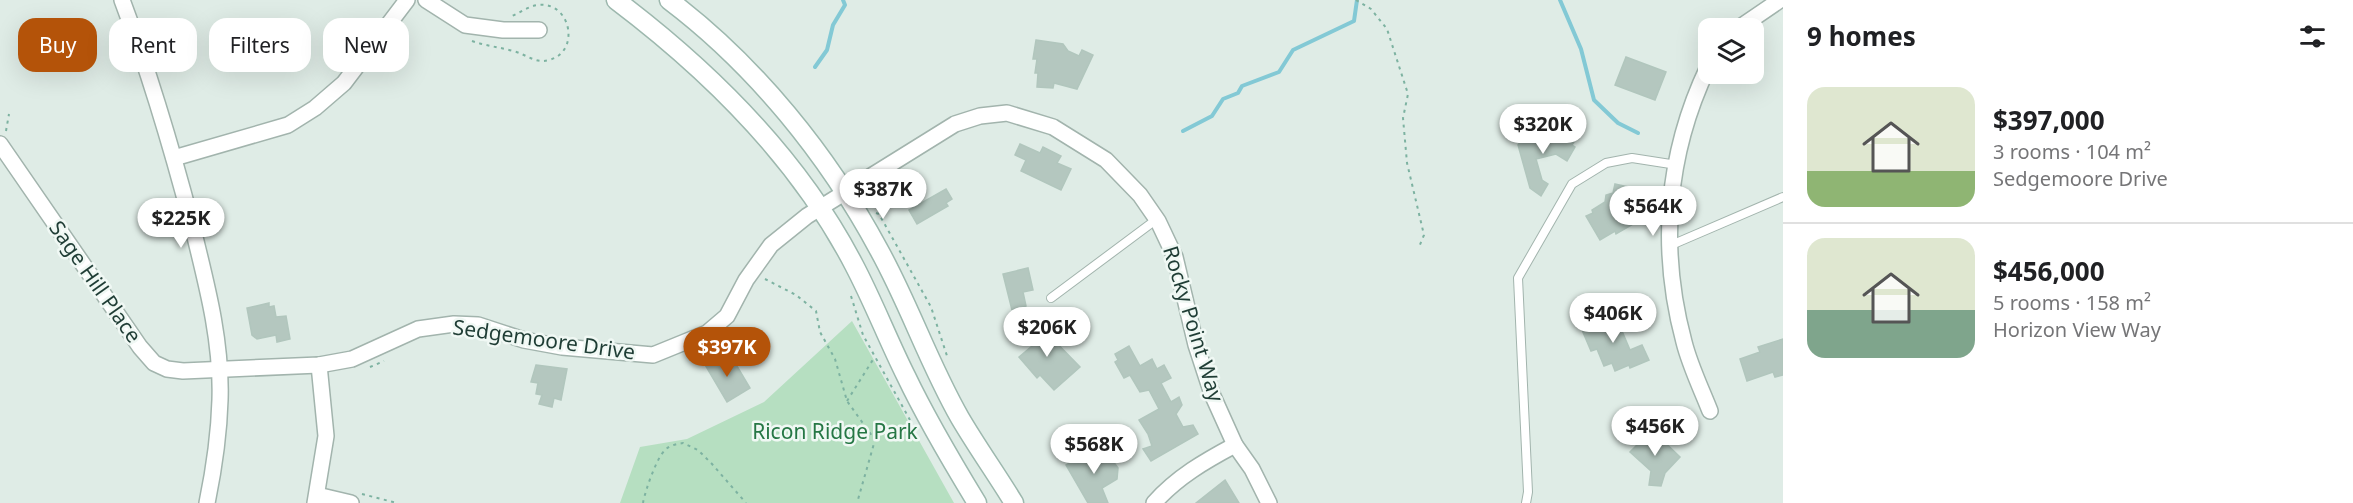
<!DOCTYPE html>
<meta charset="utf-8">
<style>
:root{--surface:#fff;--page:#f2f2f2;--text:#202124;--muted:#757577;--line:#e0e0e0;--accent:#b45309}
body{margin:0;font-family:"Noto Sans",sans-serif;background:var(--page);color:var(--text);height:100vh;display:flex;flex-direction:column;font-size:22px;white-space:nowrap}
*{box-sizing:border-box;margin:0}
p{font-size:20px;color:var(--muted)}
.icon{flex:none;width:33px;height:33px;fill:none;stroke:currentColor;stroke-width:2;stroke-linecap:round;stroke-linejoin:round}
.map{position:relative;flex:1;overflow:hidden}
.details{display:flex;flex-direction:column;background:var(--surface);width:570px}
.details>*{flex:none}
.guide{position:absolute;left:18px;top:18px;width:570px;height:54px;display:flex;gap:12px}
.buttons{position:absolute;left:1698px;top:18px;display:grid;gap:12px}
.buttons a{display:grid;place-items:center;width:66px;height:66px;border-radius:12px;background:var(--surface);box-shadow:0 6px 24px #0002;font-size:30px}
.price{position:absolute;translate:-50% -51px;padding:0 14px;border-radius:21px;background:#fff;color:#222;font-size:20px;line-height:39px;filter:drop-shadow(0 2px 3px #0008)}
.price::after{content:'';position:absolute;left:50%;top:36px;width:18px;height:14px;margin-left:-9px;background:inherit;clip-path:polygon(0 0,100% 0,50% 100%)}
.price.selected{background:var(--accent);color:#fff}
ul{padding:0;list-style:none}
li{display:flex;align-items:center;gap:18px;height:150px;padding:0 24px}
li+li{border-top:2px solid var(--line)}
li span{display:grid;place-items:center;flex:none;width:168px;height:120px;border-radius:18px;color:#555}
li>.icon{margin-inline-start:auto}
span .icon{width:72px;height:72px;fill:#fffc;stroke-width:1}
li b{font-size:26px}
h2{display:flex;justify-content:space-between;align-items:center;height:72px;padding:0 24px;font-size:26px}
.chip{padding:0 21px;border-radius:18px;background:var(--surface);box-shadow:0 6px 24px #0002;font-size:21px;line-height:54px}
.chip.selected{background:var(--accent);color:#fff}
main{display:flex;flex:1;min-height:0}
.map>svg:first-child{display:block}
</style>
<main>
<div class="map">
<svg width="1783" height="503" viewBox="0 0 1783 503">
<rect width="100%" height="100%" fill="#dfece6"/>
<path fill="#b6dfc1" d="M 852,321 L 954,503 L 620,503 L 640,447 L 687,439 L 764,402 Z"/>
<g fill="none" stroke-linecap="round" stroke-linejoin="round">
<g stroke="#83c9d5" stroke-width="4">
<path d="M 1560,0 L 1581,49 L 1594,100 L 1618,123 L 1638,133"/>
<path d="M 815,67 L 827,50 L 833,25 L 845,5 L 843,0"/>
<path d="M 1183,131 L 1212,116 L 1223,99 L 1238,93 L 1242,86 L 1279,72 L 1293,50 L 1354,21 L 1357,0"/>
</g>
</g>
<g fill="#b4c7bf" stroke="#b1c6bd" stroke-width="1.5">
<path d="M 1036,40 L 1063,44 L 1068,51 L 1079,56 L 1082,50 L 1093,55 L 1077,89 L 1054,83 L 1053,88 L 1037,87 L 1038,73 L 1035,73 L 1037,59 L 1033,59 Z"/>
<path d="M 1626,57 L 1666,72 L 1655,100 L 1615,85 Z"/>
<path d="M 1549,130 L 1550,132 L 1555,130 L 1574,142 L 1572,145 L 1575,147 L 1567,161 L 1556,154 L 1536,159 L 1542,180 L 1548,184 L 1541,196 L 1530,188 L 1518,145 L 1521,141 L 1532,136 L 1532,135 Z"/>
<path d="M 1020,144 L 1040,153 L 1043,147 L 1061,156 L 1057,163 L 1071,169 L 1061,190 L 1021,171 L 1026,160 L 1015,155 Z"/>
<path d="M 1615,184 L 1629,187 L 1628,192 L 1643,194 L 1640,220 L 1616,234 L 1615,231 L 1600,240 L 1586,216 L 1593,213 L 1592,210 L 1605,202 L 1606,195 L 1613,193 Z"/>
<path d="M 946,189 L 952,199 L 946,203 L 948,206 L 917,224 L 909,210 Z"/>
<path d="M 1028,268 L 1033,290 L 1023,292 L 1026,306 L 1012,310 L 1003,274 Z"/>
<path d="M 269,303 L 269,307 L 274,306 L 276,317 L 286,316 L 290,339 L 277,342 L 276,335 L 257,339 L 252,335 L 247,308 Z"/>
<path d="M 1610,315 L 1614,324 L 1623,320 L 1627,329 L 1622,331 L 1630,350 L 1642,345 L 1649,360 L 1630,368 L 1629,365 L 1615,371 L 1612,363 L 1604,366 L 1597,349 L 1591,351 L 1582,330 L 1598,323 L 1597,320 Z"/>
<path d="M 1030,322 L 1043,337 L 1047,333 L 1080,367 L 1054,390 L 1040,375 L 1037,378 L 1019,357 L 1032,346 L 1019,332 Z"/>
<path d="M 1783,339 L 1783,375 L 1775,377 L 1773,372 L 1747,381 L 1740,359 L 1760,352 L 1758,347 Z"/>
<path d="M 1129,346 L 1140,366 L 1152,359 L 1157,369 L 1164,365 L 1171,378 L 1161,383 L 1171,402 L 1179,397 L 1182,405 L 1176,414 L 1183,427 L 1193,425 L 1198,434 L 1151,461 L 1143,449 L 1152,446 L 1148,434 L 1139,420 L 1159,409 L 1149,390 L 1140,392 L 1130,375 L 1124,378 L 1115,362 L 1118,360 L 1115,354 Z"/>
<path d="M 717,355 L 724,367 L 734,361 L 750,388 L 727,402 L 704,363 Z"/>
<path d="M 536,365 L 567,369 L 561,400 L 554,398 L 552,407 L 539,404 L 542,395 L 536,394 L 538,383 L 531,382 Z"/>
<path d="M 1652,430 L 1680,457 L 1665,473 L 1661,486 L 1649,485 L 1651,471 L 1630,452 Z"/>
<path d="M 1101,445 L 1118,468 L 1117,479 L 1102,488 L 1108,503 L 1088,503 L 1066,465 L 1076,459 L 1078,464 L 1095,455 L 1095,448 Z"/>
<path d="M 1225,480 L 1239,503 L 1196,503 Z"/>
</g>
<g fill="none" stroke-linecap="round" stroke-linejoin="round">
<defs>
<g id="service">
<path d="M 1669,246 L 1783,197"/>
<path d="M 1051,298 L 1157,219"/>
<path d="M 1526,503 L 1528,492 L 1518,278 L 1572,184 L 1606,163 L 1632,158 L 1677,165"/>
</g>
<g id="minor">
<path d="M 122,0 C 150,74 172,149 192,225 C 206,282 222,340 220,400 C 219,435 214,469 207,503"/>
<path d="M 426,0 L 465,25 L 503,30 L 539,30"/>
<path d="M 1739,28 L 1780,0"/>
<path d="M 1708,67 C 1666,155 1659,249 1684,342 C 1690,366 1701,388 1710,411"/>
<path d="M 0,144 L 140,347 L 154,363 L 167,369 L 183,371 L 319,365 L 352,359 L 418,329 L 454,324 L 478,325 L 524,340 L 562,347 L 653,355 L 707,333 L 727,316 L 746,280 L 771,245 L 807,216 L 955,124 L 980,116 L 1007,113 L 1053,127 L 1106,160 L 1140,195 L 1158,221 L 1175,257 L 1196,345 L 1212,394 L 1235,445 L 1252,469 L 1269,503"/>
<path d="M 174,158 L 288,125 L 315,108 L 344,83 L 407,0"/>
<path d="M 317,495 L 351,503"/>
<path d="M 315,503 L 326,436 L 319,365"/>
<path d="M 1154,503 C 1177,477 1205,461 1235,445"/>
</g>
<g id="secondary">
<path d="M 616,0 C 710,71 799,159 854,265 C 873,301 888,340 906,376 C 927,420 952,462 977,503"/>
<path d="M 669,0 C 755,65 828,155 879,250 C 909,304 929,364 960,418 C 977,447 997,475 1014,503"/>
</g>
</defs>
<use href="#service" stroke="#a2b4ad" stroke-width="10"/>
<use href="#minor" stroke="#a2b4ad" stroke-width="18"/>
<use href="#secondary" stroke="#9db8ae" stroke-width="21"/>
<g stroke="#7db2a1" stroke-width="2" stroke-dasharray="3 4.5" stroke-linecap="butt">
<path d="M 1356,0 L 1371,9 L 1387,29 L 1408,94 L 1403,118 L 1407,163 L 1424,235 L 1419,247"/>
<path d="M 472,41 C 486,46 499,47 513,51 C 526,54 535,64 549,60 C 581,52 571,1 538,5 C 529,6 521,12 512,16"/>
<path d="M 6,131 L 9,114"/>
<path d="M 876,213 L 879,214 L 931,307 L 948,359"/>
<path d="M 765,279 L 796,295 L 816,311 L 820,332 L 835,359 L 847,401 L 875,440 L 857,503"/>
<path d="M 851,296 L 863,335 L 910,420"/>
<path d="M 370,367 L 384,361"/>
<path d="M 847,401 L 874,358"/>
<path d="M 362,494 L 397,503"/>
<path d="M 643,503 C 645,491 657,457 665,450 C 670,445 677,444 683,443 L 698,450 L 712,464 L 746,503"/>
</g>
<use href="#service" stroke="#fff" stroke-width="8"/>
<use href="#minor" stroke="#fff" stroke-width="15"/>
<use href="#secondary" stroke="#fff" stroke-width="18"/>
</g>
<g text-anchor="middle" stroke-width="5" stroke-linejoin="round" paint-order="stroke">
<g font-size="21" fill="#1f3d35" stroke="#f0f8f4">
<text transform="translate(95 282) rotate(55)" y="7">Sage Hill Place</text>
<text transform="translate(1193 324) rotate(73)" y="7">Rocky Point Way</text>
<text transform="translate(544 340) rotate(8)" y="7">Sedgemoore Drive</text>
</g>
<g font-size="21" fill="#267745" stroke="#f0f8f4">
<text x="835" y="439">Ricon Ridge Park</text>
</g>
</g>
</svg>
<div class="buttons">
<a><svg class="icon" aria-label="layers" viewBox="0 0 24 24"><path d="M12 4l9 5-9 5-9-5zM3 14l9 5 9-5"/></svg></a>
</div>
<b class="price" style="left:1543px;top:155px">$320K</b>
<b class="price" style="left:883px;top:220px">$387K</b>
<b class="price" style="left:1653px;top:237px">$564K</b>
<b class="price" style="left:181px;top:249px">$225K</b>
<b class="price" style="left:1613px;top:344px">$406K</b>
<b class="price" style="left:1047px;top:358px">$206K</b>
<b class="price selected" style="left:727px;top:378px">$397K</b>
<b class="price" style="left:1655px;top:457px">$456K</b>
<b class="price" style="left:1094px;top:475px">$568K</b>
<div class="guide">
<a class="chip selected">Buy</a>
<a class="chip">Rent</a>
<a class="chip">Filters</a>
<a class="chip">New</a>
</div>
</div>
<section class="details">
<h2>9 homes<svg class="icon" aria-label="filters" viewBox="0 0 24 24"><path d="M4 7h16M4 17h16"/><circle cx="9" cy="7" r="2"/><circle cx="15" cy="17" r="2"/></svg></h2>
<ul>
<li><span style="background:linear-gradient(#dfe7d0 70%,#8fb573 0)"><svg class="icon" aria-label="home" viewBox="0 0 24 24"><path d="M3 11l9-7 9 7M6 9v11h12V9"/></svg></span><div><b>$397,000</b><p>3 rooms · 104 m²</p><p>Sedgemoore Drive</p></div></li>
<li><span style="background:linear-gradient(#dfe7d0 60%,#7fa58c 0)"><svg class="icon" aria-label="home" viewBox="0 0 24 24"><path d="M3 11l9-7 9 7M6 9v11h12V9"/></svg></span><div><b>$456,000</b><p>5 rooms · 158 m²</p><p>Horizon View Way</p></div></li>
</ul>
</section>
</main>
